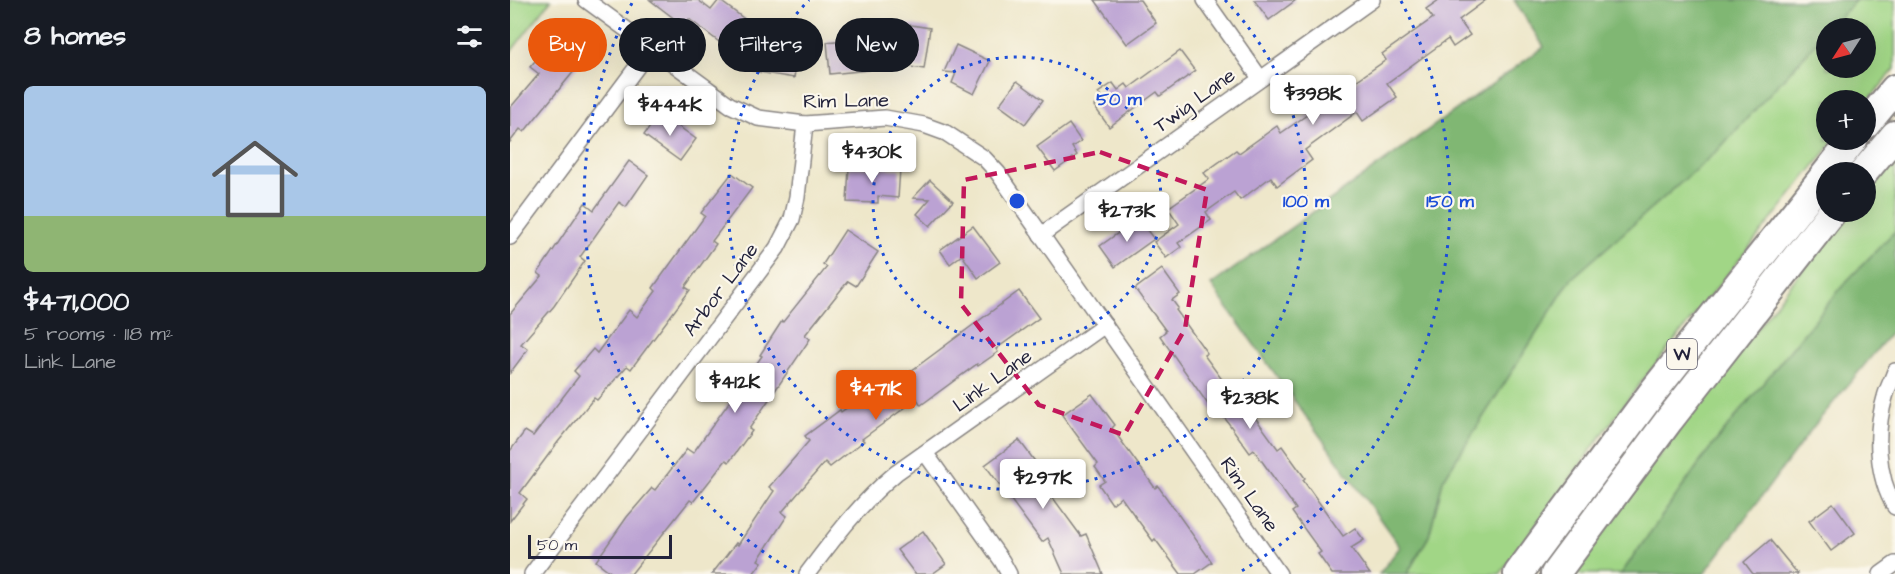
<!DOCTYPE html>
<meta charset="utf-8">
<style>
:root{--surface:#171b24;--page:#20242c;--text:#f1f3f6;--muted:#9ea1a6;--accent:#ea580c}
body{margin:0;font-family:"Architects Daughter",sans-serif;background:var(--page);color:var(--text);height:100vh;display:flex;flex-direction:column;font-size:22px;white-space:nowrap}
*{box-sizing:border-box;margin:0}
p{font-size:20px;color:var(--muted)}
.icon{flex:none;width:33px;height:33px;fill:none;stroke:currentColor;stroke-width:2;stroke-linecap:round;stroke-linejoin:round}
.map{position:relative;flex:1;overflow:hidden}
.panel{display:flex;flex-direction:column;background:var(--surface);width:510px}
.panel>*{flex:none}
.banner{position:absolute;left:18px;top:18px;width:570px;height:54px;display:flex;gap:12px}
.needle{width:39px;rotate:234deg}
.fabs{position:absolute;left:1306px;top:18px;display:grid;gap:12px}
.fabs a{display:grid;place-items:center;width:60px;height:60px;border-radius:50%;background:var(--surface);box-shadow:0 6px 24px #0002;font-size:30px}
.scale{position:absolute;left:18px;bottom:15px;width:144px;box-sizing:border-box;padding-left:6px;border:3px solid #22223b;border-top:0;font-size:16px;line-height:21px;white-space:nowrap;color:#22223b;-webkit-text-stroke:4px #fbf7ec;paint-order:stroke}
.price{position:absolute;translate:-50% -51px;padding:0 14px;border-radius:6px;background:#fff;color:#222;font-size:20px;line-height:39px;filter:drop-shadow(0 2px 3px #0008)}
.price::after{content:'';position:absolute;left:50%;top:36px;width:18px;height:14px;margin-left:-9px;background:inherit;clip-path:polygon(0 0,100% 0,50% 100%)}
.price.active{background:var(--accent);color:#fff}
ul{padding:0;list-style:none}
li{display:grid;align-content:center;gap:12px;height:318px;padding:0 24px}
li span{display:grid;place-items:center;height:186px;border-radius:9px;color:#555}
li>.icon{margin-inline-start:auto}
span .icon{width:108px;height:108px;fill:#fffc;stroke-width:1}
li b{font-size:26px}
h2{display:flex;justify-content:space-between;align-items:center;height:72px;padding:0 24px;font-size:26px}
.pill{padding:0 21px;border-radius:27px;background:var(--surface);box-shadow:0 6px 24px #0002;font-size:21px;line-height:54px}
.pill.active{background:var(--accent);color:#fff}
main{display:flex;flex:1;min-height:0}
.map>svg:first-child{display:block}
</style>
<main>
<section class="panel">
<h2>8 homes<svg class="icon" aria-label="filters" viewBox="0 0 24 24"><path d="M4 7h16M4 17h16"/><circle cx="9" cy="7" r="2"/><circle cx="15" cy="17" r="2"/></svg></h2>
<ul>
<li><span style="background:linear-gradient(#a9c7e8 70%,#8fb573 0)"><svg class="icon" aria-label="home" viewBox="0 0 24 24"><path d="M3 11l9-7 9 7M6 9v11h12V9"/></svg></span><div><b>$471,000</b><p>5 rooms · 118 m²</p><p>Link Lane</p></div></li>
</ul>
</section>
<div class="map">
<svg width="1385" height="574" viewBox="0 0 1385 574">
<rect width="100%" height="100%" fill="#fbf7ec"/>
<filter id="ink" filterUnits="userSpaceOnUse"><feTurbulence type="fractalNoise" baseFrequency=".0167" numOctaves="2"/><feDisplacementMap in="SourceGraphic" scale="12" xChannelSelector="R" yChannelSelector="G"/><feConvolveMatrix kernelMatrix="1 2 1 2 8 2 1 2 1" color-interpolation-filters="sRGB"/></filter>
<filter id="wash" filterUnits="userSpaceOnUse"><feTurbulence type="fractalNoise" baseFrequency=".008" numOctaves="4" result="noise"/><feDisplacementMap in="SourceGraphic" scale="24" xChannelSelector="R" yChannelSelector="G"/><feGaussianBlur stdDeviation="1.35" result="paint"/><feColorMatrix in="noise" values="0 0 0 0 0 0 0 0 0 0 0 0 0 0 0 0 0 1.4 0 .05"/><feComposite in="paint" operator="in"/></filter>
<g filter="url(#wash)">
<rect width="100%" height="100%" fill="#eee7ca"/>
<g fill="#a1d686" stroke="#627c60" stroke-width="1.5">
<path d="M 0,0 L 41,0 L 0,53 Z"/>
<path d="M 1346,0 L 1385,0 L 1385,69 L 1356,103 L 1356,100 L 1317,100 L 1317,140 L 1325,140 L 1125,390 L 990,574 L 897,574 L 919,536 L 933,480 L 1061,279 L 1208,150 L 1317,31 L 1317,68 L 1356,68 L 1356,28 L 1319,28 Z"/>
<path d="M 1385,156 L 1385,231 L 1335,283 L 1198,451 L 1111,574 L 1058,574 L 1322,231 L 1339,212 L 1356,212 L 1356,191 Z"/>
</g>
<g fill="#80b773" stroke="#516c57" stroke-width="1.5">
<path d="M 1004,0 L 1346,0 L 1319,28 L 1317,28 L 1317,31 L 1208,150 L 1061,279 L 933,480 L 919,536 L 897,574 L 869,574 L 890,547 L 701,285 L 1034,47 Z"/>
<path d="M 1385,231 L 1385,328 L 1304,426 L 1194,574 L 1111,574 L 1198,451 L 1335,283 Z"/>
</g>
<g id="blocks">
<g fill="#bba2d3">
<path d="M 140,0 L 188,0 L 201,10 L 209,0 L 241,24 L 221,51 L 179,19 L 174,26 Z"/>
<path d="M 585,0 L 630,0 L 646,23 L 617,44 Z"/>
<path d="M 744,0 L 786,0 L 759,20 Z"/>
<path d="M 929,0 L 976,0 L 949,20 L 960,35 L 943,47 L 938,39 L 877,83 L 887,97 L 853,121 L 847,112 L 795,150 L 802,160 L 767,186 L 761,177 L 730,200 L 724,192 L 696,212 L 701,220 L 668,243 L 671,247 L 656,258 L 644,242 L 669,224 L 658,208 L 699,179 L 694,173 L 726,150 L 729,153 L 767,126 L 771,133 L 876,60 L 872,54 L 923,18 L 916,9 Z"/>
<path d="M 382,22 L 420,28 L 414,69 L 358,61 L 359,70 L 320,74 L 317,42 L 343,39 L 344,45 L 380,42 Z"/>
<path d="M 46,36 L 74,59 L 14,132 L 10,129 L 0,142 L 0,108 L 29,74 L 20,67 Z"/>
<path d="M 248,38 L 289,45 L 284,78 L 242,71 Z"/>
<path d="M 446,45 L 480,61 L 464,94 L 442,83 L 446,73 L 434,72 Z"/>
<path d="M 670,51 L 685,71 L 650,96 L 647,92 L 599,127 L 584,106 L 593,100 L 588,93 L 603,83 L 608,90 L 616,84 L 619,88 Z"/>
<path d="M 507,81 L 533,100 L 515,124 L 489,105 Z"/>
<path d="M 150,113 L 186,139 L 170,161 L 134,135 Z"/>
<path d="M 559,124 L 571,141 L 562,147 L 567,155 L 545,171 L 527,147 Z"/>
<path d="M 119,161 L 138,175 L 116,207 L 109,202 L 70,257 L 75,261 L 44,306 L 11,344 L 18,349 L 0,373 L 0,314 L 32,276 L 28,273 L 75,203 L 84,210 Z"/>
<path d="M 339,167 L 390,169 L 388,198 L 368,196 L 368,203 L 337,202 Z"/>
<path d="M 222,173 L 242,188 L 202,241 L 206,244 L 175,287 L 180,290 L 121,369 L 117,366 L 87,400 L 84,398 L 48,442 L 10,493 L 17,499 L 0,521 L 0,451 L 15,431 L 23,436 L 69,376 L 64,371 L 83,349 L 87,353 L 119,310 L 127,317 L 146,291 L 143,288 L 195,216 L 191,213 Z"/>
<path d="M 420,180 L 443,201 L 420,226 L 407,214 L 420,199 L 403,198 Z"/>
<path d="M 628,219 L 644,239 L 605,267 L 590,246 Z"/>
<path d="M 463,226 L 490,262 L 468,278 L 452,255 L 440,264 L 430,250 Z"/>
<path d="M 335,230 L 368,252 L 346,286 L 338,281 L 295,335 L 300,339 L 239,429 L 242,431 L 219,462 L 216,460 L 183,502 L 180,500 L 121,574 L 103,574 L 86,561 L 117,517 L 142,488 L 145,490 L 177,449 L 183,453 L 252,356 L 250,355 L 272,321 L 273,322 L 317,267 L 313,264 Z"/>
<path d="M 652,269 L 670,294 L 662,300 L 668,308 L 666,310 L 697,353 L 694,355 L 735,411 L 739,409 L 768,449 L 772,446 L 795,478 L 793,480 L 833,536 L 845,528 L 854,540 L 841,548 L 860,574 L 822,574 L 808,554 L 811,552 L 782,512 L 786,509 L 744,450 L 740,453 L 709,410 L 704,413 L 650,336 L 656,331 L 625,289 Z"/>
<path d="M 509,291 L 529,318 L 486,349 L 488,352 L 468,366 L 467,364 L 411,405 L 407,399 L 352,439 L 354,441 L 320,467 L 315,462 L 272,512 L 277,516 L 248,560 L 252,562 L 243,574 L 202,574 L 226,543 L 228,545 L 264,491 L 259,487 L 299,441 L 295,436 L 330,410 L 331,412 L 377,379 L 382,385 Z"/>
<path d="M 582,394 L 605,425 L 602,428 L 645,488 L 648,486 L 702,562 L 685,574 L 671,574 L 645,539 L 643,541 L 611,497 L 602,504 L 589,485 L 595,481 L 585,467 L 588,464 L 552,415 Z"/>
<path d="M 509,440 L 530,468 L 524,472 L 571,536 L 576,534 L 593,574 L 554,574 L 538,538 L 532,542 L 475,465 Z"/>
<path d="M 1323,503 L 1345,533 L 1321,551 L 1299,521 Z"/>
<path d="M 413,531 L 436,564 L 422,574 L 405,574 L 387,550 Z"/>
<path d="M 1260,540 L 1288,574 L 1243,574 L 1234,562 Z"/>
</g>
</g>
</g>
<g filter="url(#ink)">
<use href="#blocks" fill-opacity="0" stroke="#888482" stroke-width="1.5"/>
<g fill="none" stroke-linecap="round" stroke-linejoin="round">
<defs>
<g id="minor">
<path d="M 76,0 L 220,105 L 248,118 L 295,124 L 375,118 L 414,125 L 436,133 L 474,158 L 488,173 L 769,574"/>
<path d="M 695,0 L 750,78"/>
<path d="M 531,235 L 862,0"/>
<path d="M 0,237 L 141,48"/>
<path d="M 1385,371 C 1382,380 1377,389 1375,397 C 1365,431 1366,476 1385,507"/>
<path d="M 416,454 L 492,561 L 499,574"/>
<path d="M 22,574 L 267,248 L 282,219 L 287,197 L 295,124"/>
<path d="M 297,574 C 324,538 351,502 386,473 L 595,325"/>
<path d="M 1371,574 L 1385,564"/>
</g>
<g id="motorway">
<path d="M 1356,124 L 1385,89"/>
<path d="M 1354,172 L 1385,135"/>
<path d="M 1008,574 L 1143,392 L 1343,140"/>
<path d="M 1045,574 L 1159,420 L 1322,212"/>
</g>
</defs>
<use href="#minor" stroke="#888482" stroke-width="18"/>
<use href="#motorway" stroke="#888482" stroke-width="32"/>
<use href="#minor" stroke="#fff" stroke-width="15"/>
<use href="#motorway" stroke="#fff" stroke-width="28"/>
</g>
</g>
<path fill="none" stroke="#c2185b" stroke-width="4.5" stroke-dasharray="12 8" stroke-linejoin="round" d="M 590,152 L 697,190 L 675,329 L 614,435 L 529,405 L 451,304 L 454,180 Z"/>
<g fill="none" stroke="#1d4ed8" stroke-width="3" stroke-dasharray="3 6">
<circle cx="507" cy="201" r="144"/>
<path d="M715 0A289 289 0 1 1 299 0"/>
<path d="M284 572A433 433 0 0 1 123 1M891 1A433 433 0 0 1 730 572"/>
</g>
<g text-anchor="middle" stroke-width="4.5" stroke-linejoin="round" paint-order="stroke">
<rect fill="#fbf7ec" stroke="#636270" stroke-width="1.5" x="1157" y="339" width="30" height="30" rx="4.5"/>
<g font-size="18" font-weight="bold" fill="#22223b">
<text x="1172" y="360">W</text>
</g>
<g font-size="20" fill="#22223b" stroke="#fbf7ec">
<text transform="translate(336 100) rotate(-1)" y="7">Rim Lane</text>
<text transform="translate(684 100) rotate(-36)" y="7">Twig Lane</text>
<text transform="translate(210 289) rotate(-53)" y="7">Arbor Lane</text>
<text transform="translate(482 380) rotate(-36)" y="7">Link Lane</text>
<text transform="translate(740 494) rotate(55)" y="7">Rim Lane</text>
</g>
</g>
<circle cx="507" cy="201" r="9" fill="#1d4ed8" stroke="#fbf7ec" stroke-width="3"/>
<g font-size="18" text-anchor="middle" font-weight="bold" fill="#1d4ed8" stroke="#fbf7ec" stroke-width="4.5" stroke-linejoin="round" paint-order="stroke">
<text x="609" y="105">50 m</text>
<text x="796" y="207">100 m</text>
<text x="940" y="207">150 m</text>
</g>
</svg>
<div class="fabs">
<a><svg class="needle" viewBox="-14 -14 28 28"><path d="M0-13l5 13h-10z" fill="#e53935"/><path d="M0 13l5-13h-10z" fill="#9ea1a6"/></svg></a>
<a>+</a>
<a>−</a>
</div>
<div class="scale">50 m</div>
<b class="price" style="left:803px;top:126px">$398K</b>
<b class="price" style="left:160px;top:137px">$444K</b>
<b class="price" style="left:362px;top:184px">$430K</b>
<b class="price" style="left:617px;top:243px">$273K</b>
<b class="price" style="left:225px;top:414px">$412K</b>
<b class="price active" style="left:366px;top:421px">$471K</b>
<b class="price" style="left:740px;top:430px">$238K</b>
<b class="price" style="left:533px;top:510px">$297K</b>
<div class="banner">
<a class="pill active">Buy</a>
<a class="pill">Rent</a>
<a class="pill">Filters</a>
<a class="pill">New</a>
</div>
</div>
</main>
